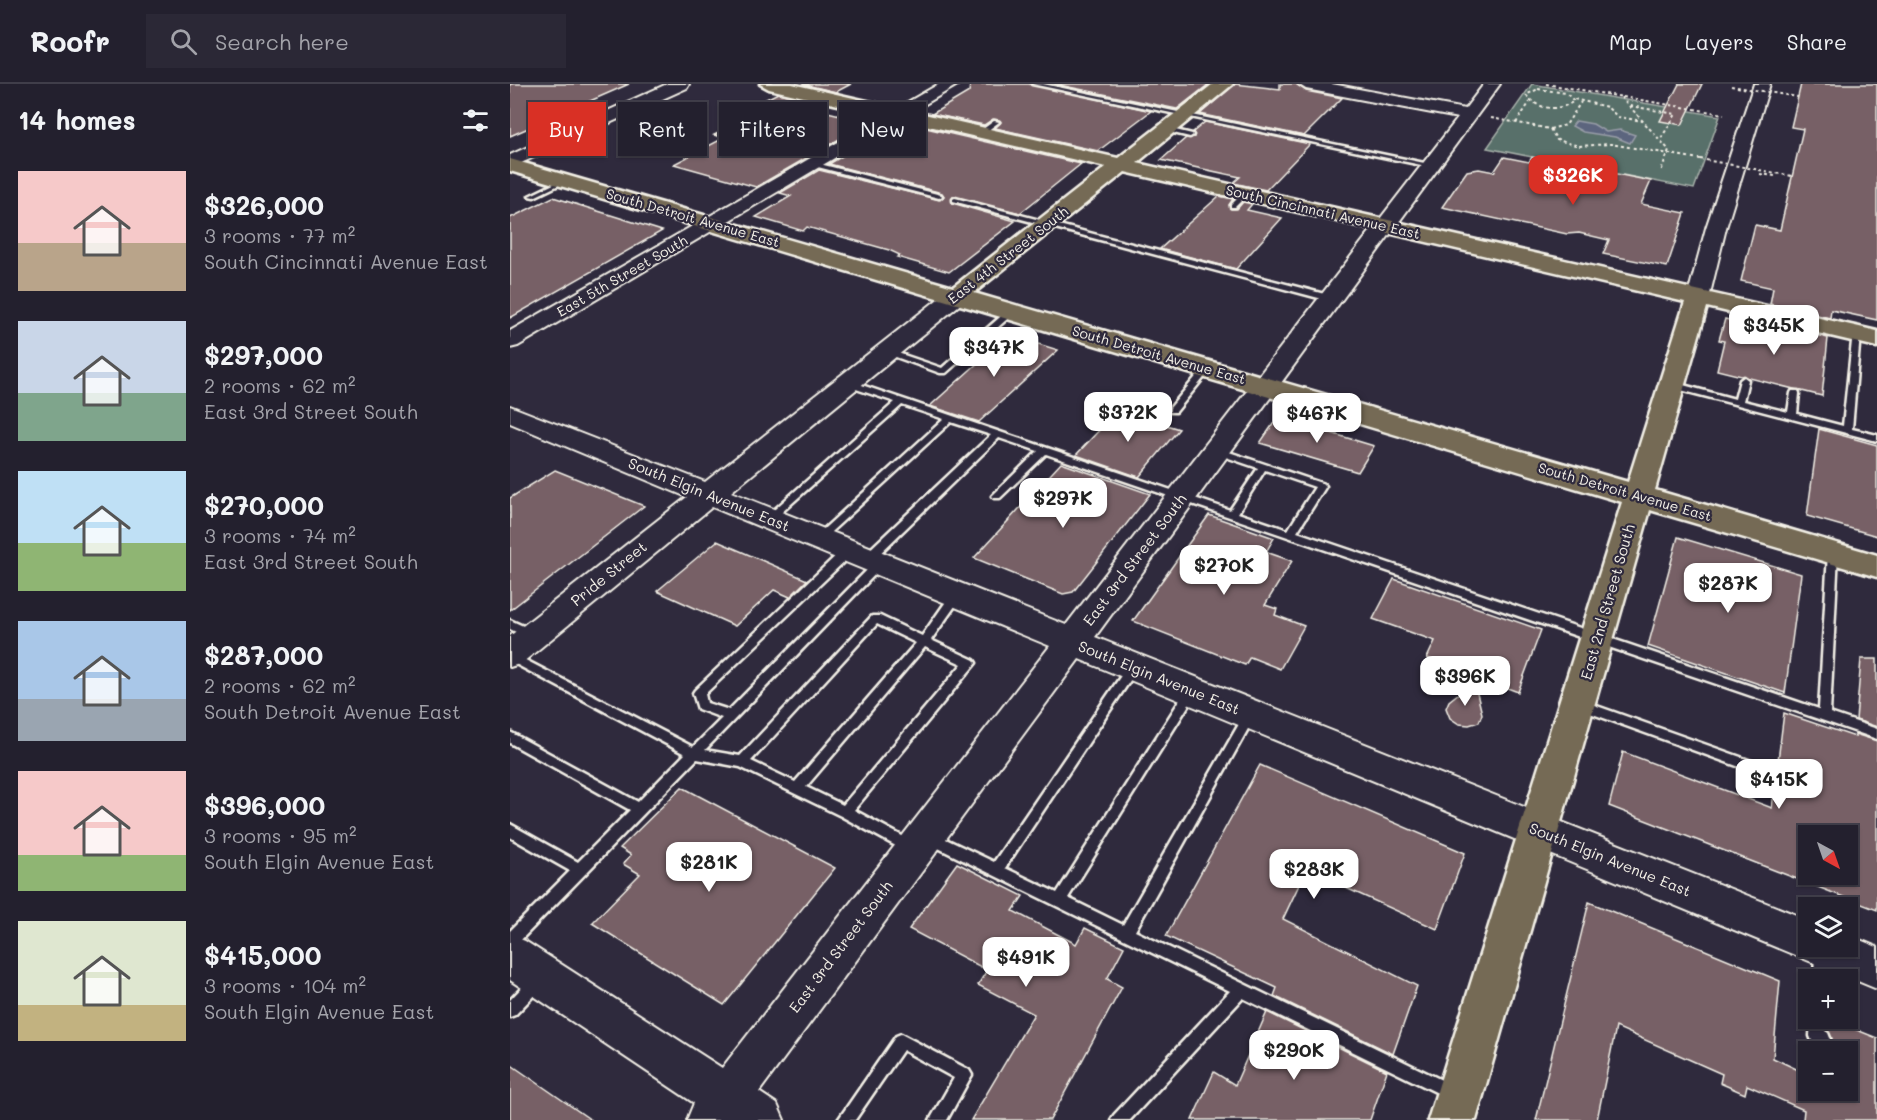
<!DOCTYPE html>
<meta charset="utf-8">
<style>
:root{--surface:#23202e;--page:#2b2836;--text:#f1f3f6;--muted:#a3a3aa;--line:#403e4a;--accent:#d93025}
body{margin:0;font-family:Mali,sans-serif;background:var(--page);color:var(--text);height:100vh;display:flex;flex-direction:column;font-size:22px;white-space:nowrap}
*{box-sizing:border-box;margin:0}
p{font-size:20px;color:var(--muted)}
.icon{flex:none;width:33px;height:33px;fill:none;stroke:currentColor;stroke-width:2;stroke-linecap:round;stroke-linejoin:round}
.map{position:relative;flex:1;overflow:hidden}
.details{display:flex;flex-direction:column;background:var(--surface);width:510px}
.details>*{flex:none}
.hud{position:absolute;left:18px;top:18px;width:570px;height:54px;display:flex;gap:12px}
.needle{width:39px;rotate:140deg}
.buttons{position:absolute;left:1288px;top:741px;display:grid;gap:12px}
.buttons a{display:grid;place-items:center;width:60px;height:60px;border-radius:0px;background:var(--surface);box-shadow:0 2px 4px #0004,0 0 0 2px var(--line);font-size:30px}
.price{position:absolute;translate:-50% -51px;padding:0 14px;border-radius:12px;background:#fff;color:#222;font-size:20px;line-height:39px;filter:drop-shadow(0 2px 3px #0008)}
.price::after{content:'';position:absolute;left:50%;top:36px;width:18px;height:14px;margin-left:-9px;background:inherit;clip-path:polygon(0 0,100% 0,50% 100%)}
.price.active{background:var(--accent);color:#fff}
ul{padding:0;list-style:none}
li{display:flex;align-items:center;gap:18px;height:150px;padding:0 18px}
li span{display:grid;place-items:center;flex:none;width:168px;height:120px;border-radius:0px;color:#555}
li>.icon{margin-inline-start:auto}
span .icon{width:72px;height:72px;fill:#fffc;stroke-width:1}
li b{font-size:26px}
h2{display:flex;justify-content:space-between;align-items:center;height:72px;padding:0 18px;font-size:26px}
.pill{padding:0 21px;border-radius:0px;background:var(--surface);box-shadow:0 2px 4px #0004,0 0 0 2px var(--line);font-size:21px;line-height:54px}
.pill.active{background:var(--accent);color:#fff}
header{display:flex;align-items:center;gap:36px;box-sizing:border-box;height:84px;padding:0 30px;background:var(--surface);border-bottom:2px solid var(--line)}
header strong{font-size:28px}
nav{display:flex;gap:33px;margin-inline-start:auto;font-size:21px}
.search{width:420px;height:54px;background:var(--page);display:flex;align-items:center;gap:15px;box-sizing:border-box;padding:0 21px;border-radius:0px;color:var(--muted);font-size:22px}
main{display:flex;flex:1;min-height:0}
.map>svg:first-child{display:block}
</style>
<header>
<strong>Roofr</strong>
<div class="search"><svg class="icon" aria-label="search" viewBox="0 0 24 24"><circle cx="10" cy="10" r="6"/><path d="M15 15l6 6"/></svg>Search here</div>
<nav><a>Map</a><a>Layers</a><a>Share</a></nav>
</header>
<main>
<section class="details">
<h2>14 homes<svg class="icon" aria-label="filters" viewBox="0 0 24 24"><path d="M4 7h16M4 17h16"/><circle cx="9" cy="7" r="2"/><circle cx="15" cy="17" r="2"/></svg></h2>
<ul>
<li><span style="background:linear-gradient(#f6c9c9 60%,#b9a48a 0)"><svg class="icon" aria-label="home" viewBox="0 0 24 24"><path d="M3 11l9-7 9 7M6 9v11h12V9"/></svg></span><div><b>$326,000</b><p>3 rooms · 77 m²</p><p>South Cincinnati Avenue East</p></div></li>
<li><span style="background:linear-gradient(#c9d6e8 60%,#7fa58c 0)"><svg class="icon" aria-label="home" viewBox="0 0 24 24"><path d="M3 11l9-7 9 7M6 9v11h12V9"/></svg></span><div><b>$297,000</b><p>2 rooms · 62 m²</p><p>East 3rd Street South</p></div></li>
<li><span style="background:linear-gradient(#bfe0f5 60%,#8fb573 0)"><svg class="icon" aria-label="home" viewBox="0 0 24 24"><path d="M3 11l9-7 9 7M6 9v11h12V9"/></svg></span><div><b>$270,000</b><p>3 rooms · 74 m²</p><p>East 3rd Street South</p></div></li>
<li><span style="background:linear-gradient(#a9c7e8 65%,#9aa5b1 0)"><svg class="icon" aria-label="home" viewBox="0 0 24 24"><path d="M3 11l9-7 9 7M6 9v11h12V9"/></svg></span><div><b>$287,000</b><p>2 rooms · 62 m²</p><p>South Detroit Avenue East</p></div></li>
<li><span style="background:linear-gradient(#f6c9c9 70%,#8fb573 0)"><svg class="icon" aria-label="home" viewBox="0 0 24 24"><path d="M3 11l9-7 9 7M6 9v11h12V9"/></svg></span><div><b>$396,000</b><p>3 rooms · 95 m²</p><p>South Elgin Avenue East</p></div></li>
<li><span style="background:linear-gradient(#dfe7d0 70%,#c2b280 0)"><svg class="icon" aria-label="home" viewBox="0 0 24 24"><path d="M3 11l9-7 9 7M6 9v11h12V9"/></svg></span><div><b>$415,000</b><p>3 rooms · 104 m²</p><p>South Elgin Avenue East</p></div></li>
</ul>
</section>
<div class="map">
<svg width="1367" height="1036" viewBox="0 0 1367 1036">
<rect width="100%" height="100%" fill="#2f2a3d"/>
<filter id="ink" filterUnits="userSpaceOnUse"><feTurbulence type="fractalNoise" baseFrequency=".0167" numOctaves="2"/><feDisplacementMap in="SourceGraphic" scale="12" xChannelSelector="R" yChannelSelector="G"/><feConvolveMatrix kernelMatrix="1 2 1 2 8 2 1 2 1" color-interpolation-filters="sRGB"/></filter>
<g filter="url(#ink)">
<path fill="#596f6a" stroke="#a6b0a9" stroke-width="1.5" d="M 1022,0 L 1210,32 L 1184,105 L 977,64 Z"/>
<path fill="#5b657e" stroke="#989da8" stroke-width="1.5" d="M 1066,37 L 1083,40 L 1096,48 L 1110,46 L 1125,51 L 1120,59 L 1105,53 L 1073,48 L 1062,42 Z"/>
<g fill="#776066" stroke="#f4f1e8" stroke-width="1.5" fill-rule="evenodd">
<path d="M 0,0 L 119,0 L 0,52 Z"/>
<path d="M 292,0 L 341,0 L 326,8 Z"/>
<path d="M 460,0 L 520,0 L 641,27 L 588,67 L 485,44 L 491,38 L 489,36 L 483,35 L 474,41 L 422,30 L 459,8 Z"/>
<path d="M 544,0 L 699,0 L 667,25 Z"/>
<path d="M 725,0 L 770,5 L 770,0 L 786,0 L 796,7 L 832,14 L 794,52 L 690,30 Z"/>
<path d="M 1169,0 L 1192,0 L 1172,41 L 1150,37 Z"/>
<path d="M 1291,0 L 1367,0 L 1367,236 L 1321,226 L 1320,234 L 1260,220 L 1263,204 L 1231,197 L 1245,141 L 1270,146 L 1293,45 L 1281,43 Z"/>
<path d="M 268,9 L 306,18 L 297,23 L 359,38 L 246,103 L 164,80 L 214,54 L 204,51 L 249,29 L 240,27 L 244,24 L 240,23 Z"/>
<path d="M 695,38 L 800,60 L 756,106 L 723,99 L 730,93 L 651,76 L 676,54 L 684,53 L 683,48 Z"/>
<path d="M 403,41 L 571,80 L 510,129 L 442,113 L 442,119 L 505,137 L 439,188 L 387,173 L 390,171 L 379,166 L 297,143 L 293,147 L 246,133 L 281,112 L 270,109 L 309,86 L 430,116 L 434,112 L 432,109 L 319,80 L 381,43 L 395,45 Z"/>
<path d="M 994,73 L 1019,78 L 1022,73 L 1141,97 L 1131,120 L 1175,129 L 1157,183 L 1093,170 L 1099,156 L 1069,149 L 1057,150 L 932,123 L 957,87 L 969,85 L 984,88 Z"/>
<path d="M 709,112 L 723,115 L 719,121 L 721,125 L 727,125 L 733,118 L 742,120 L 737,126 L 772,134 L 726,185 L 650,165 Z"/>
<path d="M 43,113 L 152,147 L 0,234 L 0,134 Z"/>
<path d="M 1215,235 L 1255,244 L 1256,239 L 1318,254 L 1312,312 L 1207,286 L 1214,257 L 1209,256 Z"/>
<path d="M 499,251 L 548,266 L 469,338 L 420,322 Z"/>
<path d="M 608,326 L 669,345 L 629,393 L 566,371 Z"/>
<path d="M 768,333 L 864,362 L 848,388 L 750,359 Z"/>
<path d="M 1309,345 L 1367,361 L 1367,452 L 1297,432 Z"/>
<path d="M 551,379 L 640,410 L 563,508 L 553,510 L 464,474 Z"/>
<path d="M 45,386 L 134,422 L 0,526 L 0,414 Z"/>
<path d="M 699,431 L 764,454 L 756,468 L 782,477 L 755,521 L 767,525 L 765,531 L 794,542 L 770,585 L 740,573 L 735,581 L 623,537 Z"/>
<path d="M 1168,453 L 1291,490 L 1275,609 L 1138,562 Z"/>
<path d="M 207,457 L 251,476 L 297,496 L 280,513 L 264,506 L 225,542 L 147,507 Z"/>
<path d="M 884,495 L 1031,546 L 1008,608 L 917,574 L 925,557 L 863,535 Z"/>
<path d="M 1351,575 L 1367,575 L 1367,643 L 1346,636 Z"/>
<path d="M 964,597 L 972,630 L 969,638 L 959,641 L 949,640 L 940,634 L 936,624 L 939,617 Z"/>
<path d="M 1274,629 L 1345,653 L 1345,650 L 1367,657 L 1367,826 L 1099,722 L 1113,668 L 1262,724 ZM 1299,752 L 1338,752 L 1338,790 L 1299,790 Z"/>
<path d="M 750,681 L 955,769 L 927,845 L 796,786 L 773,835 L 907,902 L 883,970 L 764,912 L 767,904 L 656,852 Z"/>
<path d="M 172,703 L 325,784 L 214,921 L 82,839 L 130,790 L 113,780 L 121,771 L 110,764 Z"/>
<path d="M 447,779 L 513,812 L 503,827 L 566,860 L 575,844 L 614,863 L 597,895 L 612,903 L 540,1036 L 461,1036 L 524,930 L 468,901 L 477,886 L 399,845 Z"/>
<path d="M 1079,818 L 1270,897 L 1263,974 L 1299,991 L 1299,1006 L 1338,1006 L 1338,968 L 1312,968 L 1312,963 L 1319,961 L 1322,955 L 1317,946 L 1317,934 L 1367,954 L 1367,1036 L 1293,1036 L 1294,1026 L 1237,1001 L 1235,1010 L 1210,999 L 1212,990 L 1106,943 L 1087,1036 L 1026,1036 Z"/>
<path d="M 757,928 L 877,987 L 860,1036 L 682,1036 L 704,988 L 725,1001 Z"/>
<path d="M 0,980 L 81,1036 L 0,1036 Z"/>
</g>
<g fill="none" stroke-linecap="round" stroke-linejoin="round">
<defs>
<g id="lane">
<path d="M 522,0 L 533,0 L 924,81 L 921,83 Z"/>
<path d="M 484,37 L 489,38 L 473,50 L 469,50 L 469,48 Z"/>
<path d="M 657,44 L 682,50 L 683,51 L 680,53 L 655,47 L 655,45 Z"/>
<path d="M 302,78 L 431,111 L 432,112 L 429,114 L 300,81 L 300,79 Z"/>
<path d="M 52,96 L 57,97 L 24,113 L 19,112 Z"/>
<path d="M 733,109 L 738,110 L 725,123 L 721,123 L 721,121 Z"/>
<path d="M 445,114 L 826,213 L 827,215 L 820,217 L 443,117 L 443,115 Z"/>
<path d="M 497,227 L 500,227 L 504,229 L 436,289 L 430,289 L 372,268 L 376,266 L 379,266 L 432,284 Z"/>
<path d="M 1343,248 L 1346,248 L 1350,250 L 1342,345 L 1367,351 L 1367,357 L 1159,303 L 1158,301 L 1162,298 L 1225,315 L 1230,296 L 1234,293 L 1238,296 L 1233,317 L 1278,328 L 1281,309 L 1282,307 L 1288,307 L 1289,309 L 1287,330 L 1333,342 Z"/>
<path d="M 694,283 L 697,283 L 701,285 L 666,328 L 660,328 L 660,324 Z"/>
<path d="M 337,296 L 720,426 L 748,384 L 704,369 L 702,367 L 704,365 L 710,365 L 814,400 L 816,402 L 787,448 L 1309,625 L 1318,469 L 1319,466 L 1327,466 L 1328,469 L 1320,629 L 1367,645 L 1367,655 L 536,370 L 490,414 L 484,414 L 482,412 L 484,410 L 528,367 L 489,354 L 361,478 L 353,478 L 352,475 L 353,472 L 481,351 L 441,338 L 311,457 L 305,457 L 303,455 L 305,453 L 434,335 L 392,321 L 262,437 L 256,437 L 254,435 L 256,433 L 385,318 L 334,301 L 333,299 ZM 755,386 L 805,403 L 778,446 L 728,429 Z"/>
<path d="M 337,464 L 341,465 L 342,468 L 341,471 L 195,610 L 197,619 L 219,626 L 365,478 L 369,477 L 374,481 L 195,666 L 230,672 L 362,532 L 370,532 L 412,552 L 442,509 L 450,509 L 451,512 L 450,515 L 421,556 L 464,576 L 466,579 L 344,726 L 405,759 L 406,763 L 405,767 L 400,769 L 395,767 L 331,732 L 230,683 L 187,675 L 5,862 L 0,864 L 0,847 L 60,787 L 0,753 L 0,740 L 68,778 L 120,726 L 0,659 L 0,648 L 128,718 L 175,670 L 0,577 L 0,568 L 183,663 L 212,634 L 188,625 L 183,609 L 185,606 L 333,465 ZM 367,540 L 406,559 L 285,698 L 241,677 ZM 415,563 L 452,580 L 333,721 L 296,703 Z"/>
<path d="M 0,536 L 24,547 L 25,550 L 24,553 L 16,553 L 0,545 Z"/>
<path d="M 623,579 L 627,580 L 629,583 L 495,784 L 547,809 L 677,605 L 681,603 L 685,605 L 687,608 L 685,611 L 558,814 L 613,841 L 736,628 L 740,626 L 744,628 L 746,631 L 744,634 L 625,847 L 946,1003 L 949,1008 L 946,1013 L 941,1016 L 936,1013 L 733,914 L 620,1036 L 601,1036 L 604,1031 L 720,907 L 416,758 L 415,754 L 416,750 L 421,748 L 484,778 L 619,580 Z"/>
<path d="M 1070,616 L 1256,682 L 1258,686 L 1256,690 L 1252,691 L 1066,624 L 1064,621 L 1066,618 Z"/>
<path d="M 1313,862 L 1317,864 L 1319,869 L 1318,896 L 1304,896 L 1305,869 L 1307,864 Z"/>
<path d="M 28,890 L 33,892 L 35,897 L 33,902 L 5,931 L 0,933 L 0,916 L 23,892 Z"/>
<path d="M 1301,934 L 1315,934 L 1315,947 L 1318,949 L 1320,954 L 1318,959 L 1313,961 L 1302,957 L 1300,952 Z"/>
<path d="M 391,950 L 459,986 L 462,991 L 459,996 L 437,1036 L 420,1036 L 444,994 L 393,966 L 345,1036 L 328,1036 L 386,952 Z"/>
</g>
<g id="secondary">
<path d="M 157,0 L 179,0 L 177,4 L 0,84 L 0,71 Z"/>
<path d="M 429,0 L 449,0 L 8,262 L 0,264 L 0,247 Z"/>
<path d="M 788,0 L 822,0 L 955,25 L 974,0 L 990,0 L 585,553 L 1299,836 L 1299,862 L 1338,862 L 1338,851 L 1367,863 L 1367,905 L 569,575 L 249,1008 L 267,1020 L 274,1036 L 177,1036 L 184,1019 L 0,896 L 0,851 L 15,857 L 212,984 L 540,562 L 202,423 L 12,579 L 0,583 L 0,552 L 177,413 L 0,339 L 0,322 L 195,398 L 437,208 L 453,208 L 456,213 L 453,218 L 221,408 L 556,541 L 948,34 L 796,5 Z"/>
<path d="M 1244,0 L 1260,0 L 1216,144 L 1199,214 L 1196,219 L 1180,219 L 1177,214 L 1196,144 Z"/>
</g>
<path id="primary" d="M 250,0 L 282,0 L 608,74 L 703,0 L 723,0 L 627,79 L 1367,247 L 1367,263 L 1197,223 L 1145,406 L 1367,471 L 1367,493 L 1140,426 L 966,1036 L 918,1036 L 1112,418 L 0,87 L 0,75 L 443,203 L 596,83 L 259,5 ZM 615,88 L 1175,218 L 1118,398 L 464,209 Z"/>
</defs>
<use href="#lane" stroke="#f4f1e8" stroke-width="5"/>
<use href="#secondary" stroke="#f4f1e8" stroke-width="4"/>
<use href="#primary" stroke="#f4f1e8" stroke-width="5"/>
<g stroke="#f4f1e8" stroke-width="2" stroke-dasharray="3 3" stroke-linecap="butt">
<path d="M 1036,0 L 1214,30"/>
<path d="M 1028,5 L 1056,9 L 1064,17 C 1049,28 1027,26 1016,11 Z"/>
<path d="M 1111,13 L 1159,66 L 1151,88"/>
<path d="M 1064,15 L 1097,23 L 1108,33 L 1132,37"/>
<path d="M 1120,22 L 1166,30 L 1150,56"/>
<path d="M 981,34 L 1040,45 L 1047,56 L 1069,62 L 1101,60 L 1190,75"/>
<path d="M 1006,39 L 1020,18"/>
<path d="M 1040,45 L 1056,41 L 1071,18"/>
<path d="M 1250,90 L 1265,92"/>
</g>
<use href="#lane" fill="#2f2a3d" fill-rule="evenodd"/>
<use href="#secondary" fill="#2f2a3d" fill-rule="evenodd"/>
<use href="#primary" fill="#746b55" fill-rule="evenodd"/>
<g stroke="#f4f1e8" stroke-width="2" stroke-dasharray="3 3" stroke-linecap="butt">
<path d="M 1221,2 L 1288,13"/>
<path d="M 1190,75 L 1282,92"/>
</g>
</g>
</g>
<g text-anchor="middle" stroke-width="4.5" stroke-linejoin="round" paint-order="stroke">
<g font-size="14" fill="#f4f1e8" stroke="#2f2a3d">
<text transform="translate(813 128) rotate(13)" y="5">South Cincinnati Avenue East</text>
<text transform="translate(183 134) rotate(16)" y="5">South Detroit Avenue East</text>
<text transform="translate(498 171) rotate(-38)" y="5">East 4th Street South</text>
<text transform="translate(112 192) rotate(-30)" y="5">East 5th Street South</text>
<text transform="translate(649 271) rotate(16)" y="5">South Detroit Avenue East</text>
<text transform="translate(1115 408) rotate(16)" y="5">South Detroit Avenue East</text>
</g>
<g font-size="15" fill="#f4f1e8" stroke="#2f2a3d">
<text transform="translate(199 411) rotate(22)" y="5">South Elgin Avenue East</text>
<text transform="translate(625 476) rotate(-53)" y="5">East 3rd Street South</text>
<text transform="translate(99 490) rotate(-39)" y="5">Pride Street</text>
<text transform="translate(1098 518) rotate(-74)" y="5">East 2nd Street South</text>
<text transform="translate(649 594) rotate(22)" y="5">South Elgin Avenue East</text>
<text transform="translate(1100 776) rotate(22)" y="5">South Elgin Avenue East</text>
<text transform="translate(331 863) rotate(-53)" y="5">East 3rd Street South</text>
</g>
</g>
</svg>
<div class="buttons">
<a><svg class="needle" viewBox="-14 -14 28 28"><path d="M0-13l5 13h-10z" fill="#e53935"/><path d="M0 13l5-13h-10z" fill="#a3a3aa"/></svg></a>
<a><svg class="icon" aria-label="layers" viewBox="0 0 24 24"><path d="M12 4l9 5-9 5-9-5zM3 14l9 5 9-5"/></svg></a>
<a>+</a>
<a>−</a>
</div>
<b class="price active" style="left:1063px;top:122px">$326K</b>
<b class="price" style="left:1264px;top:272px">$345K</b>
<b class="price" style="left:484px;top:294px">$347K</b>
<b class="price" style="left:618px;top:359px">$372K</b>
<b class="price" style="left:807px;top:360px">$467K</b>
<b class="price" style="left:553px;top:445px">$297K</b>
<b class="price" style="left:714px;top:512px">$270K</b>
<b class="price" style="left:1218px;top:530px">$287K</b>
<b class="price" style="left:955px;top:623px">$396K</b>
<b class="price" style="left:1269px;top:726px">$415K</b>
<b class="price" style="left:199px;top:809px">$281K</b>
<b class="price" style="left:804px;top:816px">$283K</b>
<b class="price" style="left:516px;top:904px">$491K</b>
<b class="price" style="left:784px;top:997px">$290K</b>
<div class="hud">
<a class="pill active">Buy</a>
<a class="pill">Rent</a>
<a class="pill">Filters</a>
<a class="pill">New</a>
</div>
</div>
</main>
